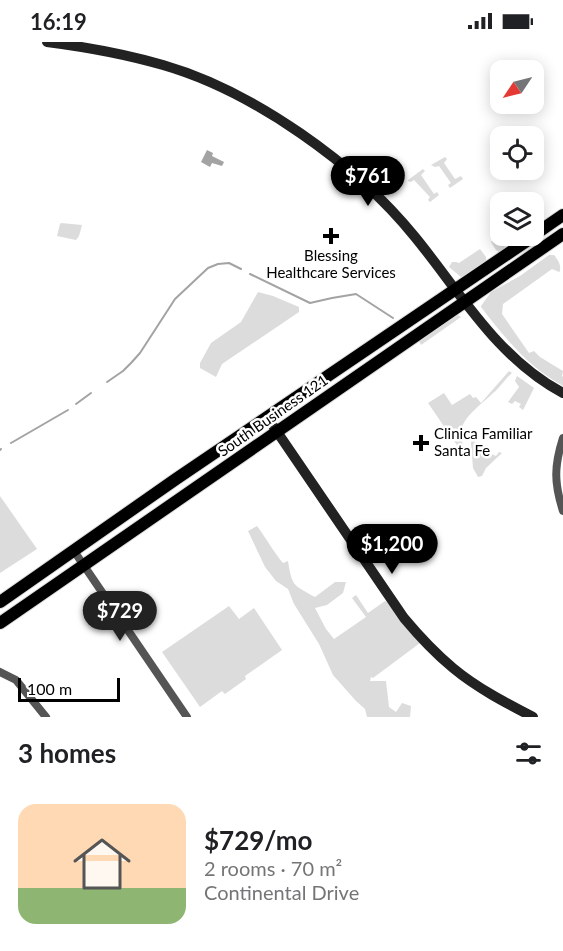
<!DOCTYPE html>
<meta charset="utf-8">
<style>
:root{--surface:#fff;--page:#f2f2f2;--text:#202124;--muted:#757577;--line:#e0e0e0;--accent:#000}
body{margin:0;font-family:Lato,sans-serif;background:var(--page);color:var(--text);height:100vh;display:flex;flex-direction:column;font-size:22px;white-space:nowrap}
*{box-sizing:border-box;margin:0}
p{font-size:20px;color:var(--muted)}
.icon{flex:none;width:33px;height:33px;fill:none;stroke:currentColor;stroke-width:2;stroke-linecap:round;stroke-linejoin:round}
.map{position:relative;height:675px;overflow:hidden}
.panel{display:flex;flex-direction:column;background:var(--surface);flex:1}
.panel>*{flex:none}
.needle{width:39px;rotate:235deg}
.fabs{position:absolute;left:490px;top:18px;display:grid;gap:12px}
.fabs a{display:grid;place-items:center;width:54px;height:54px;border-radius:12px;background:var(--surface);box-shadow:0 3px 15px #0003;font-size:30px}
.scale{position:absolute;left:18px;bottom:15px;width:102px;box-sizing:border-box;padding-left:6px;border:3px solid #000;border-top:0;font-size:16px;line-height:21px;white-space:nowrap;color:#000;-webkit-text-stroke:4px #fff;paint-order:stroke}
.price{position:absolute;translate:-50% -51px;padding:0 14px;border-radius:21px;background:var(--accent);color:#fff;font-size:20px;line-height:39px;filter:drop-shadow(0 2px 3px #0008)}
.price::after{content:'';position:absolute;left:50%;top:36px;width:18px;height:14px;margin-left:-9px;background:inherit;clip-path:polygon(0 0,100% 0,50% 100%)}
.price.active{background:#222;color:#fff}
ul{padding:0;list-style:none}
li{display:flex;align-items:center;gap:18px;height:150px;padding:0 18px}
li+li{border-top:2px solid var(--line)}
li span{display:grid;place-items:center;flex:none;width:168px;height:120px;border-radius:18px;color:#555}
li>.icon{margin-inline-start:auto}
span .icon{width:72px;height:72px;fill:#fffc;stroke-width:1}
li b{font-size:26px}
h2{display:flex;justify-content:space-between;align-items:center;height:72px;padding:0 18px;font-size:26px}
.status{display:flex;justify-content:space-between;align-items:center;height:42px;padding:0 30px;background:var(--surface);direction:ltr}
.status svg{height:16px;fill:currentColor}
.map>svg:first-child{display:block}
</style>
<div class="status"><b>16:19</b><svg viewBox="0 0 49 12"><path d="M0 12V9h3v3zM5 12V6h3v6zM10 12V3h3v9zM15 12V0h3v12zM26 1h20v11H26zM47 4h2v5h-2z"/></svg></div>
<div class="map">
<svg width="563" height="675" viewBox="0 0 563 675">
<rect width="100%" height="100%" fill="#fff"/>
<g fill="#dcdcdc">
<path d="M 445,115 L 447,117 L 444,121 L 455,137 L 461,134 L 463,137 L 450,146 L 448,143 L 451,141 L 439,124 L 435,125 L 431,123 Z"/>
<path d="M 423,127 L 425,129 L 421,133 L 434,152 L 437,150 L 439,153 L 430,160 L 428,158 L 430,155 L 414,138 L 411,140 L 408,139 L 408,138 Z"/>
<path d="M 61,181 L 82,183 L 79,194 L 76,198 L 57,194 L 60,182 Z"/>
<path d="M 497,194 L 499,195 L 505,203 L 504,207 L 499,210 L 496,208 L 491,200 Z"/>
<path d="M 480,207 L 486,215 L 486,219 L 466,234 L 461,235 L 449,225 L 452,220 L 456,220 L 459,221 Z"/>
<path d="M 549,213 L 554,213 C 558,218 561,222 560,229 L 559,230 L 552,227 L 503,262 L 502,272 L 529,311 L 534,309 L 540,315 L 563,329 L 562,334 L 563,335 L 563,344 C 528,325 505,296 481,265 L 481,264 L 491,250 L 520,234 Z"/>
<path d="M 258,250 L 273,254 L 299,265 L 299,270 L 222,322 L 216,335 L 200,326 L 200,321 L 211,301 L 241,280 Z"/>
<path d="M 458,273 L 461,275 L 421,303 L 419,299 Z"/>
<path d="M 509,329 L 512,331 C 505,337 500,346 492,352 C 482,362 465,373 461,388 C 459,394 464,404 465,411 L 463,412 L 428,361 L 444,351 L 452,363 L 470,352 L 473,356 L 476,355 L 481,361 Z"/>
<path d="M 517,334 L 534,346 L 523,368 L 519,365 L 521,362 L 515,359 L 512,362 L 508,360 L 519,345 L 515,339 Z"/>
<path d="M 472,398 L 475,400 L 474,404 L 496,414 L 499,410 L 502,411 L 486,426 L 482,434 L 478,435 L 473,426 L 471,401 Z"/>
<path d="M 0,454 L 37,507 L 0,531 Z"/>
<path d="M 257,484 C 266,496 273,509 283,521 L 288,519 C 292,544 293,543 315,555 L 335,540 L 346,540 L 343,551 L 327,563 L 315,566 L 326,587 L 334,597 L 366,575 L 352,556 L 356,553 L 368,571 L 385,559 L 387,560 L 420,601 L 373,636 L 371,635 L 370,639 L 386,639 L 389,665 L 396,670 L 402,661 L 411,664 L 410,675 L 367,675 L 365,667 L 356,659 L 333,633 L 319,602 L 294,562 L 288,547 L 276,539 L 265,525 L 248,489 Z"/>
<path d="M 229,564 L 239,577 L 254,566 L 282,608 L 245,634 L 246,637 L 225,652 L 222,649 L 200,665 L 162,610 Z"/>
</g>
<path fill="#a3a3a3" d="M 207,108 L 213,111 L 212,114 L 224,120 L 222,124 L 212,121 L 210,125 L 201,120 Z"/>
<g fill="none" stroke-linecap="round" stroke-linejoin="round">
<g stroke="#a3a3a3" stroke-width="2">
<path d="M 250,232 L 310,261 L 332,256 L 356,252 L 393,276"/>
<path d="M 107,340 L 123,329 L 131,321 L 140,311 L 175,257 L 208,226 L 218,222 L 229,221 L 241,227"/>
<path d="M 76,362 L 91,351"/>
<path d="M 11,401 L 68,368"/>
<path d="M 0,408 L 1,407"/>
</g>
<defs>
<g id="primary">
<path d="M 534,193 L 563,173"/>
<path d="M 0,560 L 176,437 L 534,194"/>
<path d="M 0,581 L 563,192"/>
</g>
</defs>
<use href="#primary" stroke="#dbdbdb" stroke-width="14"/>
<g stroke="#555" stroke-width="8">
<path d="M 563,396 C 554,424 554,441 563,469"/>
<path d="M 74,509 L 187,675"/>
<path d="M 0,630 L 16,638 L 46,675"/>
</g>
<g stroke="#222" stroke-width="10">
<path d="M 47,0 C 86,5 125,12 163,23 C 253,49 356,122 415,195 C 460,250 498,317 563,351"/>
<path d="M 267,375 L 404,576 C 419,594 435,611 453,626 C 477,646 506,661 533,675"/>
</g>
<use href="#primary" stroke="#000" stroke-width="12"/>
</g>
<g fill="#000" stroke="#fff" stroke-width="2">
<path d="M328 185h6v6h6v6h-6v6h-6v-6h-6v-6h6z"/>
<path d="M418 392h6v6h6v6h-6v6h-6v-6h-6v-6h6z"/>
</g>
<g text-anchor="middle" stroke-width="5" stroke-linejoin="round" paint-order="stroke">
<g font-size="15" fill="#000" stroke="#fff">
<text x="331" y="219">Blessing<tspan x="331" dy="17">Healthcare Services</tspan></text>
<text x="434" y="397" text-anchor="start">Clinica Familiar<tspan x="434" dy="17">Santa Fe</tspan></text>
</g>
<g font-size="15" fill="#000" stroke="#fff">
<text transform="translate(273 374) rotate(-35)" y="5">South Business 121</text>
</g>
</g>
</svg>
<div class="fabs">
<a><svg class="needle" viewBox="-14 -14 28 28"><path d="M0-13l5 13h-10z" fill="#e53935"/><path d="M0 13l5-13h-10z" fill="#757577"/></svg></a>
<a><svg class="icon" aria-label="locate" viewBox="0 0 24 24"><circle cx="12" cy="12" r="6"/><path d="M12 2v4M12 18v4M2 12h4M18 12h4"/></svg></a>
<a><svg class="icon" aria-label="layers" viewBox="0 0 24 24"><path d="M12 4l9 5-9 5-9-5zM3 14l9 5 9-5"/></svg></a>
</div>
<div class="scale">100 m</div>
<b class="price" style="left:368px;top:165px">$761</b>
<b class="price" style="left:392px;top:533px">$1,200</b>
<b class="price active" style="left:120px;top:600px">$729</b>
</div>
<section class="panel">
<h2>3 homes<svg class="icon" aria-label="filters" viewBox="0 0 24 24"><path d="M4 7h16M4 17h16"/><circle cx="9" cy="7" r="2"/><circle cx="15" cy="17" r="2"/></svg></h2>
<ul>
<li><span style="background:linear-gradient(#ffd9b3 70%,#8fb573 0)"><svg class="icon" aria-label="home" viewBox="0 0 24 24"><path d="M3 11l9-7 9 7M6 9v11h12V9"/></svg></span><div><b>$729/mo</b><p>2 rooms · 70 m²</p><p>Continental Drive</p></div></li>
</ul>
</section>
